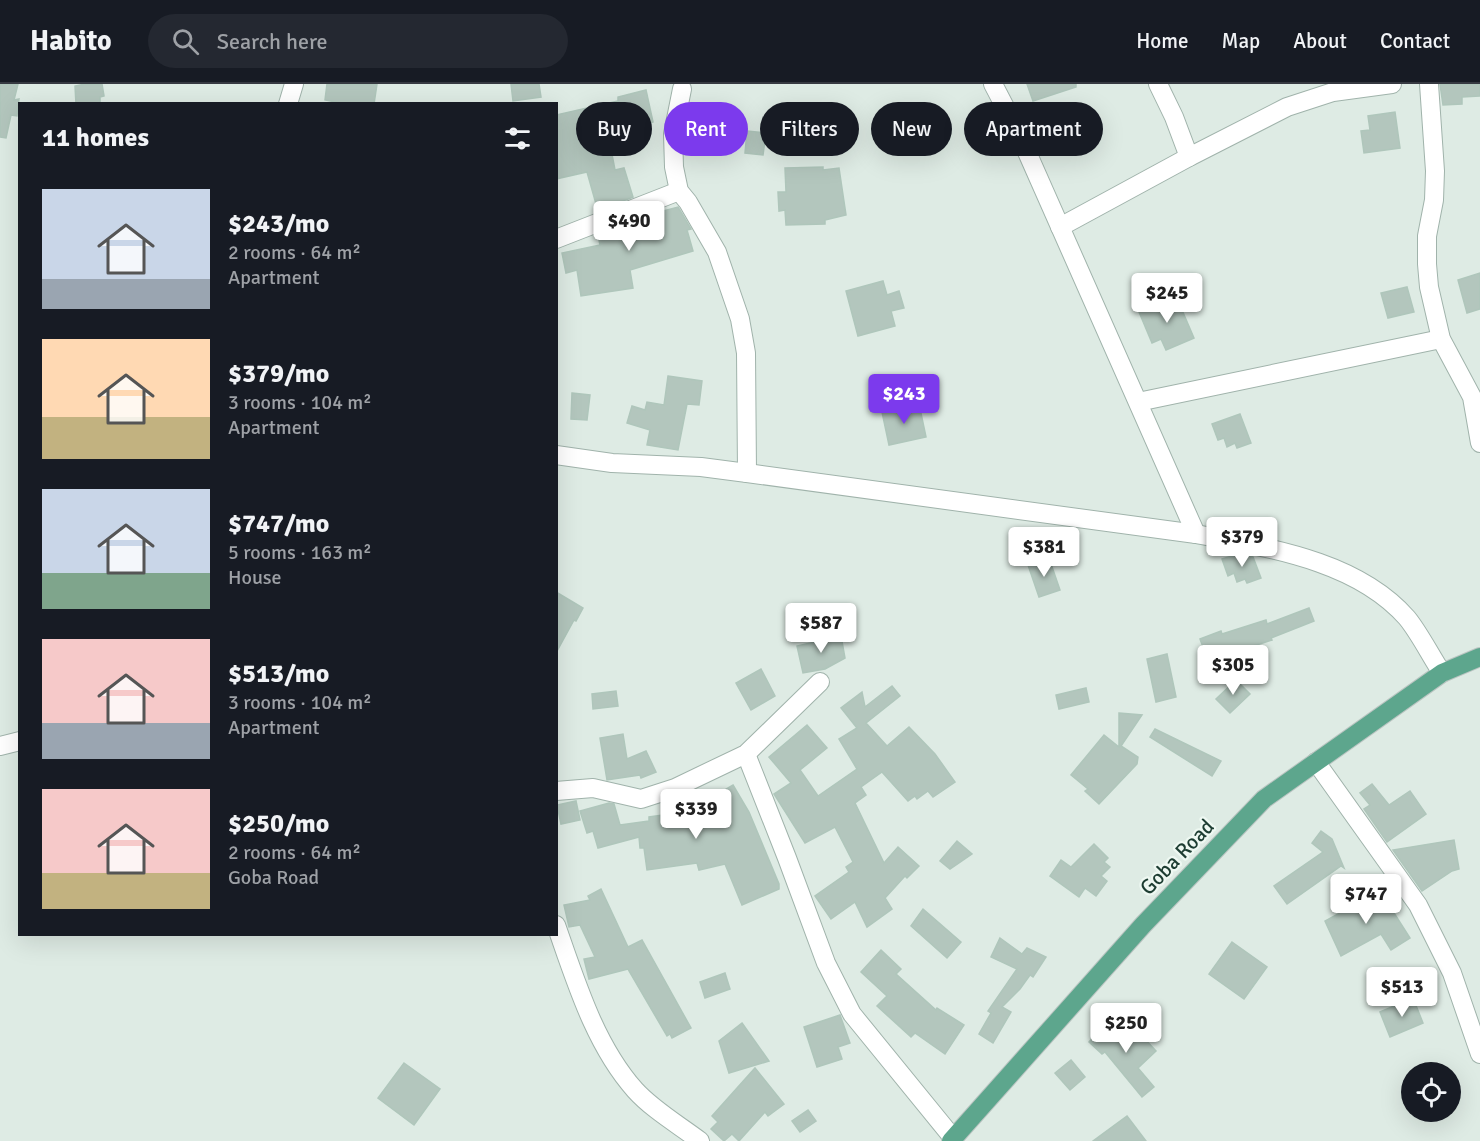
<!DOCTYPE html>
<meta charset="utf-8">
<style>
:root{--surface:#171b24;--page:#242831;--text:#f1f3f6;--muted:#9ea1a6;--line:#363941;--accent:#7c3aed}
body{margin:0;font-family:Signika,sans-serif;background:var(--page);color:var(--text);height:100vh;display:flex;flex-direction:column;font-size:22px;white-space:nowrap}
*{box-sizing:border-box;margin:0}
p{font-size:20px;color:var(--muted)}
.icon{flex:none;width:33px;height:33px;fill:none;stroke:currentColor;stroke-width:2;stroke-linecap:round;stroke-linejoin:round}
.map{position:relative;flex:1;overflow:hidden}
.side{position:absolute;left:18px;top:18px;width:540px;height:834px;display:flex;flex-direction:column;background:var(--surface);border-radius:0px;box-shadow:0 6px 24px #0002}
.side>*{flex:none}
.hud{position:absolute;left:576px;top:18px;width:570px;height:54px;display:flex;gap:12px}
.fabs{position:absolute;left:1401px;top:978px;display:grid;gap:12px}
.fabs a{display:grid;place-items:center;width:60px;height:60px;border-radius:50%;background:var(--surface);box-shadow:0 6px 24px #0002;font-size:30px}
.price{position:absolute;translate:-50% -51px;padding:0 14px;border-radius:6px;background:#fff;color:#222;font-size:20px;line-height:39px;filter:drop-shadow(0 2px 3px #0008)}
.price::after{content:'';position:absolute;left:50%;top:36px;width:18px;height:14px;margin-left:-9px;background:inherit;clip-path:polygon(0 0,100% 0,50% 100%)}
.price.active{background:var(--accent);color:#fff}
ul{padding:0;list-style:none}
li{display:flex;align-items:center;gap:18px;height:150px;padding:0 24px}
li span{display:grid;place-items:center;flex:none;width:168px;height:120px;border-radius:0px;color:#555}
li>.icon{margin-inline-start:auto}
span .icon{width:72px;height:72px;fill:#fffc;stroke-width:1}
li b{font-size:26px}
h2{display:flex;justify-content:space-between;align-items:center;height:72px;padding:0 24px;font-size:26px}
.pill{padding:0 21px;border-radius:27px;background:var(--surface);box-shadow:0 6px 24px #0002;font-size:21px;line-height:54px}
.pill.active{background:var(--accent);color:#fff}
header{display:flex;align-items:center;gap:36px;box-sizing:border-box;height:84px;padding:0 30px;background:var(--surface);border-bottom:2px solid var(--line)}
header strong{font-size:28px}
nav{display:flex;gap:33px;margin-inline-start:auto;font-size:21px}
.search{width:420px;height:54px;background:var(--page);display:flex;align-items:center;gap:15px;box-sizing:border-box;padding:0 21px;border-radius:33px;color:var(--muted);font-size:22px}
.map>svg:first-child{display:block}
</style>
<header>
<strong>Habito</strong>
<div class="search"><svg class="icon" aria-label="search" viewBox="0 0 24 24"><circle cx="10" cy="10" r="6"/><path d="M15 15l6 6"/></svg>Search here</div>
<nav><a>Home</a><a>Map</a><a>About</a><a>Contact</a></nav>
</header>
<div class="map">
<svg width="1480" height="1057" viewBox="0 0 1480 1057">
<rect width="100%" height="100%" fill="#deebe4"/>
<g fill="#b3c6bd" stroke="#afc6bb" stroke-width="1.5">
<path d="M 0,0 L 18,0 L 14,16 L 19,15 L 17,32 L 11,31 L 6,54 L 0,53 Z"/>
<path d="M 85,0 L 102,0 L 104,12 L 100,13 L 100,20 L 76,20 L 75,2 Z"/>
<path d="M 327,0 L 377,0 L 374,20 L 345,20 L 325,16 Z"/>
<path d="M 511,0 L 539,0 L 541,13 L 513,17 Z"/>
<path d="M 1027,0 L 1076,0 L 1076,3 L 1033,17 Z"/>
<path d="M 1440,0 L 1480,0 L 1480,12 L 1462,13 L 1462,20 L 1443,21 Z"/>
<path d="M 646,6 L 653,38 L 608,50 L 615,86 L 624,84 L 633,113 L 598,127 L 587,88 L 556,95 L 556,31 L 618,17 L 618,13 Z"/>
<path d="M 1395,28 L 1400,64 L 1364,69 L 1361,47 L 1370,46 L 1368,32 Z"/>
<path d="M 747,47 L 766,49 L 763,71 L 745,69 Z"/>
<path d="M 823,83 L 823,86 L 839,84 L 846,131 L 825,136 L 825,140 L 786,141 L 785,126 L 779,127 L 778,108 L 786,108 L 785,84 Z"/>
<path d="M 678,123 L 691,145 L 687,146 L 693,167 L 630,186 L 633,204 L 581,212 L 577,186 L 566,189 L 562,169 L 600,161 L 598,151 L 652,130 Z"/>
<path d="M 1480,189 L 1480,225 L 1467,229 L 1458,196 Z"/>
<path d="M 883,197 L 887,211 L 899,207 L 904,224 L 891,227 L 895,242 L 858,252 L 846,207 Z"/>
<path d="M 1407,203 L 1414,228 L 1388,234 L 1381,209 Z"/>
<path d="M 1176,212 L 1194,254 L 1166,266 L 1161,255 L 1152,259 L 1139,228 Z"/>
<path d="M 668,292 L 702,297 L 699,321 L 687,320 L 678,366 L 647,361 L 650,346 L 627,339 L 632,322 L 645,326 L 647,318 L 664,321 Z"/>
<path d="M 572,309 L 590,311 L 587,336 L 571,335 Z"/>
<path d="M 919,320 L 926,353 L 889,361 L 882,328 Z"/>
<path d="M 1240,330 L 1251,359 L 1237,364 L 1235,359 L 1227,363 L 1224,354 L 1218,356 L 1212,340 Z"/>
<path d="M 1238,470 L 1253,473 L 1261,494 L 1247,499 L 1245,495 L 1237,498 L 1234,489 L 1228,492 L 1222,475 Z"/>
<path d="M 1049,474 L 1060,506 L 1039,513 L 1028,481 Z"/>
<path d="M 556,508 L 583,524 L 576,537 L 574,536 L 556,569 Z"/>
<path d="M 1309,524 L 1314,537 L 1271,554 L 1272,556 L 1208,577 L 1200,555 L 1221,547 L 1222,550 L 1266,536 L 1267,540 Z"/>
<path d="M 841,552 L 845,574 L 825,585 L 803,589 L 797,562 Z"/>
<path d="M 1167,570 L 1176,613 L 1156,618 L 1147,575 Z"/>
<path d="M 761,585 L 775,612 L 751,626 L 736,599 Z"/>
<path d="M 1236,596 L 1250,610 L 1230,629 L 1216,615 Z"/>
<path d="M 892,602 L 900,612 L 866,639 L 887,662 L 909,643 L 935,670 L 955,698 L 933,713 L 928,707 L 917,715 L 915,712 L 908,717 L 882,688 L 861,703 L 866,711 L 855,719 L 884,779 L 898,763 L 919,782 L 907,794 L 905,792 L 885,814 L 892,825 L 867,843 L 855,818 L 831,835 L 815,812 L 849,788 L 846,783 L 853,778 L 835,743 L 805,759 L 774,710 L 791,699 L 769,673 L 807,641 L 827,664 L 800,686 L 818,712 L 857,685 L 839,655 L 857,644 L 841,624 L 862,608 L 865,623 Z"/>
<path d="M 1086,604 L 1089,618 L 1059,625 L 1056,611 Z"/>
<path d="M 616,607 L 618,622 L 593,625 L 592,610 Z"/>
<path d="M 1119,629 L 1142,631 L 1121,662 L 1138,673 L 1137,680 L 1099,720 L 1085,707 L 1088,705 L 1071,691 L 1104,651 L 1119,663 Z"/>
<path d="M 1155,645 L 1221,677 L 1212,692 L 1150,653 Z"/>
<path d="M 623,650 L 627,675 L 646,667 L 656,688 L 641,694 L 640,691 L 607,696 L 600,654 Z"/>
<path d="M 1372,700 L 1389,721 L 1410,707 L 1426,730 L 1387,758 L 1364,725 L 1370,721 L 1360,709 Z"/>
<path d="M 733,701 L 749,728 L 779,800 L 779,805 L 742,821 L 725,780 L 699,786 L 697,779 L 647,786 L 644,764 L 640,764 L 639,753 L 598,764 L 593,747 L 587,749 L 580,727 L 609,719 L 614,720 L 620,741 L 649,737 L 649,733 L 685,728 L 681,713 L 696,707 L 699,721 Z"/>
<path d="M 576,717 L 580,736 L 561,740 L 557,721 Z"/>
<path d="M 1321,747 L 1332,755 L 1344,784 L 1341,782 L 1287,820 L 1274,802 L 1323,768 L 1312,759 Z"/>
<path d="M 1454,756 L 1459,785 L 1452,787 L 1422,807 L 1393,766 Z"/>
<path d="M 957,757 L 972,770 L 950,785 L 940,777 Z"/>
<path d="M 1094,760 L 1108,774 L 1104,778 L 1110,783 L 1101,792 L 1107,797 L 1096,812 L 1085,804 L 1079,813 L 1050,792 L 1061,776 L 1071,783 Z"/>
<path d="M 601,805 L 628,863 L 642,856 L 691,944 L 672,954 L 670,950 L 667,952 L 628,885 L 589,895 L 584,875 L 595,873 L 580,841 L 569,843 L 564,821 L 590,816 L 588,812 Z"/>
<path d="M 1380,807 L 1410,854 L 1391,866 L 1381,850 L 1341,872 L 1325,837 Z"/>
<path d="M 923,825 L 961,858 L 947,874 L 911,842 Z"/>
<path d="M 1000,854 L 1022,870 L 1027,864 L 1046,873 L 1033,893 L 1030,891 L 1020,905 L 1002,923 L 1011,928 L 993,959 L 979,950 L 991,929 L 988,927 L 1017,885 L 991,873 Z"/>
<path d="M 1232,858 L 1267,883 L 1244,915 L 1209,890 Z"/>
<path d="M 881,866 L 901,885 L 896,890 L 936,926 L 937,924 L 964,941 L 945,970 L 915,949 L 911,953 L 877,922 L 887,912 L 861,888 Z"/>
<path d="M 725,889 L 730,905 L 705,914 L 700,898 Z"/>
<path d="M 1413,914 L 1423,939 L 1390,953 L 1380,928 Z"/>
<path d="M 840,931 L 850,959 L 838,963 L 842,975 L 817,983 L 804,943 Z"/>
<path d="M 1129,938 L 1156,967 L 1138,984 L 1154,1003 L 1142,1013 L 1105,968 L 1102,970 L 1089,958 L 1106,940 L 1116,950 Z"/>
<path d="M 742,939 L 769,977 L 729,989 L 719,957 Z"/>
<path d="M 1071,976 L 1085,993 L 1070,1006 L 1055,989 Z"/>
<path d="M 404,979 L 440,1005 L 414,1041 L 378,1014 Z"/>
<path d="M 755,984 L 784,1020 L 768,1032 L 765,1028 L 739,1057 L 732,1050 L 724,1057 L 711,1045 L 718,1038 L 712,1032 Z"/>
<path d="M 808,1026 L 816,1037 L 800,1048 L 792,1037 Z"/>
<path d="M 1127,1032 L 1146,1057 L 1093,1057 Z"/>
</g>
<g fill="none" stroke-linecap="round" stroke-linejoin="round">
<defs>
<g id="minor">
<path d="M 993,0 L 1019,50 L 1196,450"/>
<path d="M 1158,0 L 1174,33 L 1189,73"/>
<path d="M 1429,0 L 1435,87 L 1434,116 L 1427,152 L 1427,180 L 1429,203 L 1441,255 L 1472,313 L 1480,359"/>
<path d="M 682,5 L 673,50 L 674,83 L 679,107 L 688,118 L 717,168 L 740,235 L 746,269 L 747,389"/>
<path d="M 288,20 L 294,0"/>
<path d="M 1060,143 L 1189,73 L 1287,23 L 1333,8 L 1392,0"/>
<path d="M 556,155 L 679,107"/>
<path d="M 1138,318 L 1441,255"/>
<path d="M 556,371 L 612,379 L 701,383 L 747,389 L 1196,450 C 1268,464 1356,476 1407,534 C 1420,550 1430,571 1442,589"/>
<path d="M 0,662 L 20,657"/>
<path d="M 746,670 L 787,774 L 826,879 L 852,930 L 953,1054"/>
<path d="M 1316,678 L 1418,821 L 1452,889 L 1480,970"/>
<path d="M 556,707 L 593,704 L 641,715 L 675,704 L 746,670 L 820,598"/>
<path d="M 556,841 C 576,898 595,961 635,1006 C 653,1026 679,1041 700,1057"/>
</g>
<path id="major" d="M 951,1057 L 1143,841 L 1264,715 L 1442,589 L 1480,573"/>
</defs>
<use href="#minor" stroke="#a0b3ab" stroke-width="20"/>
<use href="#major" stroke="#bbc5c2" stroke-width="20"/>
<use href="#minor" stroke="#fff" stroke-width="18"/>
<use href="#major" stroke="#5da68d" stroke-width="18"/>
</g>
<g text-anchor="middle" stroke-width="4.5" stroke-linejoin="round" paint-order="stroke">
<g font-size="21" fill="#1d3d32" stroke="#eef8f2">
<text transform="translate(1177 773) rotate(-46)" y="7">Goba Road</text>
</g>
</g>
</svg>
<div class="fabs">
<a><svg class="icon" aria-label="locate" viewBox="0 0 24 24"><circle cx="12" cy="12" r="6"/><path d="M12 2v4M12 18v4M2 12h4M18 12h4"/></svg></a>
</div>
<b class="price" style="left:629px;top:168px">$490</b>
<b class="price" style="left:1167px;top:240px">$245</b>
<b class="price active" style="left:904px;top:341px">$243</b>
<b class="price" style="left:1242px;top:484px">$379</b>
<b class="price" style="left:1044px;top:494px">$381</b>
<b class="price" style="left:821px;top:570px">$587</b>
<b class="price" style="left:1233px;top:612px">$305</b>
<b class="price" style="left:696px;top:756px">$339</b>
<b class="price" style="left:1366px;top:841px">$747</b>
<b class="price" style="left:1402px;top:934px">$513</b>
<b class="price" style="left:1126px;top:970px">$250</b>
<div class="hud">
<a class="pill">Buy</a>
<a class="pill active">Rent</a>
<a class="pill">Filters</a>
<a class="pill">New</a>
<a class="pill">Apartment</a>
</div>
<section class="side">
<h2>11 homes<svg class="icon" aria-label="filters" viewBox="0 0 24 24"><path d="M4 7h16M4 17h16"/><circle cx="9" cy="7" r="2"/><circle cx="15" cy="17" r="2"/></svg></h2>
<ul>
<li><span style="background:linear-gradient(#c9d6e8 75%,#9aa5b1 0)"><svg class="icon" aria-label="home" viewBox="0 0 24 24"><path d="M3 11l9-7 9 7M6 9v11h12V9"/></svg></span><div><b>$243/mo</b><p>2 rooms · 64 m²</p><p>Apartment</p></div></li>
<li><span style="background:linear-gradient(#ffd9b3 65%,#c2b280 0)"><svg class="icon" aria-label="home" viewBox="0 0 24 24"><path d="M3 11l9-7 9 7M6 9v11h12V9"/></svg></span><div><b>$379/mo</b><p>3 rooms · 104 m²</p><p>Apartment</p></div></li>
<li><span style="background:linear-gradient(#c9d6e8 70%,#7fa58c 0)"><svg class="icon" aria-label="home" viewBox="0 0 24 24"><path d="M3 11l9-7 9 7M6 9v11h12V9"/></svg></span><div><b>$747/mo</b><p>5 rooms · 163 m²</p><p>House</p></div></li>
<li><span style="background:linear-gradient(#f6c9c9 70%,#9aa5b1 0)"><svg class="icon" aria-label="home" viewBox="0 0 24 24"><path d="M3 11l9-7 9 7M6 9v11h12V9"/></svg></span><div><b>$513/mo</b><p>3 rooms · 104 m²</p><p>Apartment</p></div></li>
<li><span style="background:linear-gradient(#f6c9c9 70%,#c2b280 0)"><svg class="icon" aria-label="home" viewBox="0 0 24 24"><path d="M3 11l9-7 9 7M6 9v11h12V9"/></svg></span><div><b>$250/mo</b><p>2 rooms · 64 m²</p><p>Goba Road</p></div></li>
</ul>
</section>
</div>
